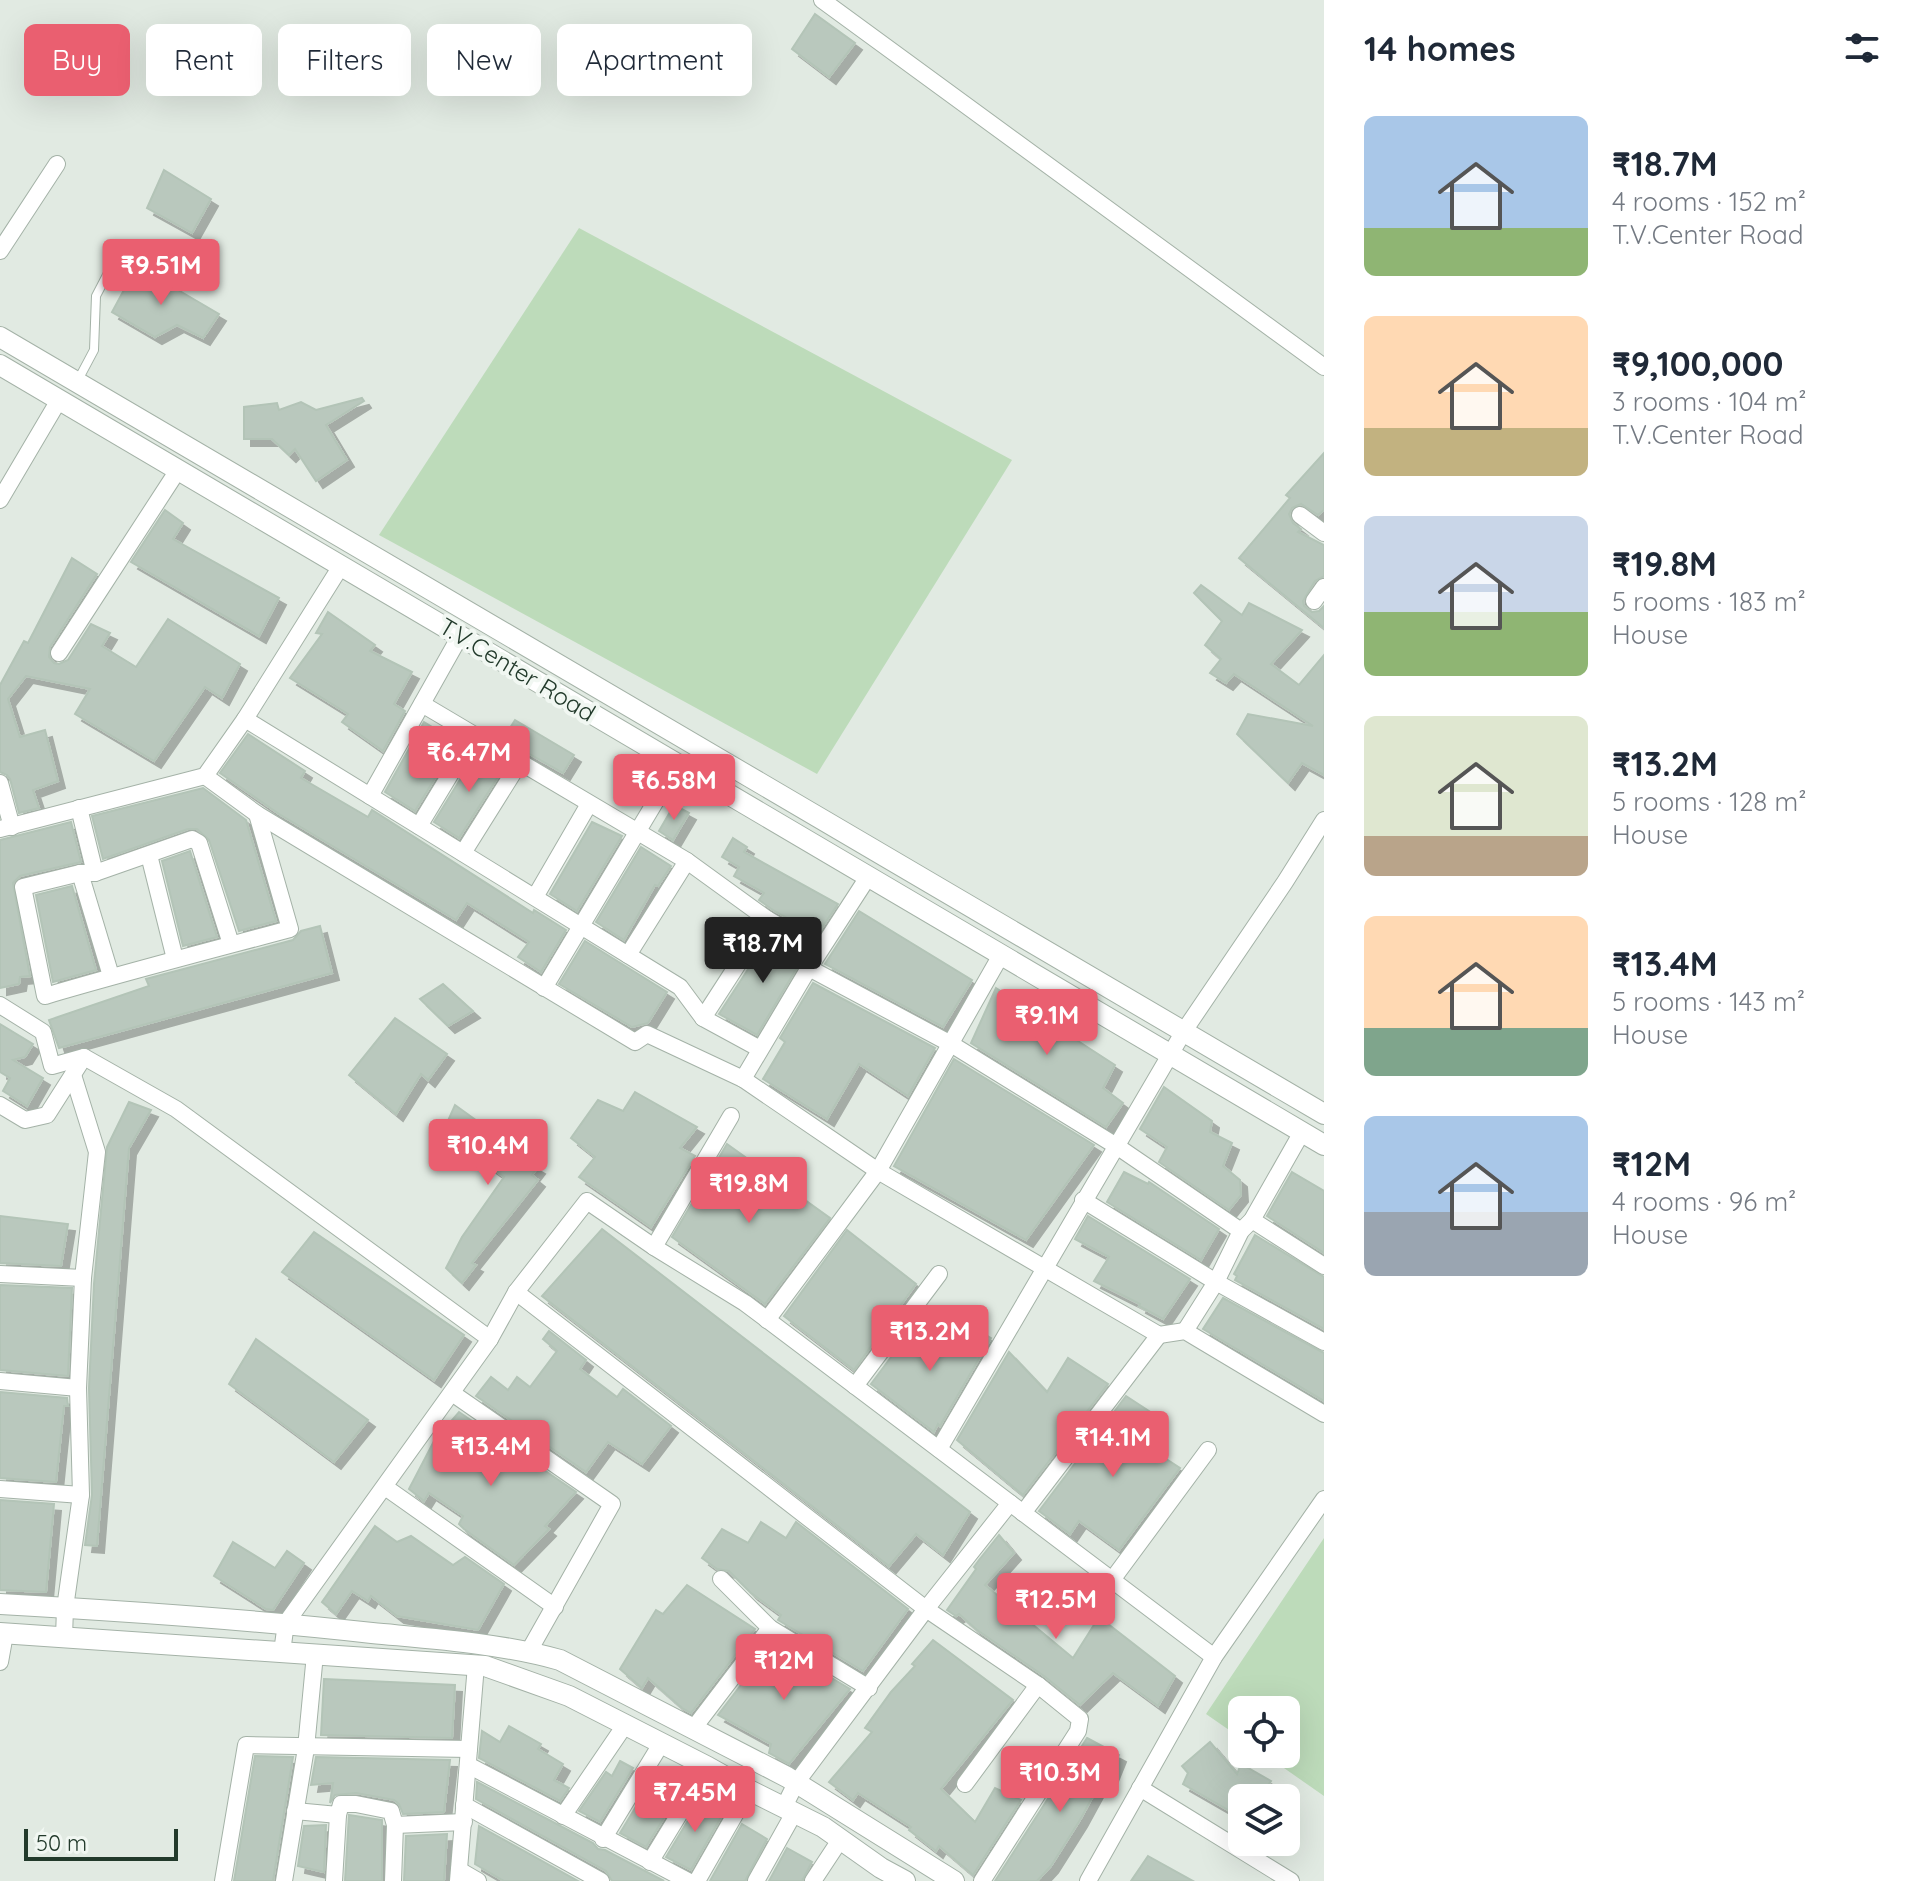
<!DOCTYPE html>
<meta charset="utf-8">
<style>
:root{--surface:#fff;--page:#f6f6f7;--text:#1f2937;--muted:#747a83;--accent:#ea5f70}
body{margin:0;font-family:Quicksand,sans-serif;background:var(--page);color:var(--text);height:100vh;display:flex;flex-direction:column;font-size:30px;white-space:nowrap}
*{box-sizing:border-box;margin:0}
p{font-size:26px;color:var(--muted)}
.icon{flex:none;width:44px;height:44px;fill:none;stroke:currentColor;stroke-width:2;stroke-linecap:round;stroke-linejoin:round}
.map{position:relative;flex:1;overflow:hidden}
.drawer{display:flex;flex-direction:column;background:var(--surface);width:600px}
.drawer>*{flex:none}
.guide{position:absolute;left:24px;top:24px;width:760px;height:72px;display:flex;gap:16px}
.controls{position:absolute;left:1228px;top:1696px;display:grid;gap:16px}
.controls a{display:grid;place-items:center;width:72px;height:72px;border-radius:12px;background:var(--surface);box-shadow:0 8px 32px #0002;font-size:40px}
.scale{position:absolute;left:24px;bottom:20px;width:154px;box-sizing:border-box;padding-left:8px;border:4px solid #223a2b;border-top:0;font-size:22px;line-height:28px;white-space:nowrap;color:#223a2b;-webkit-text-stroke:6px #f1f7f2;paint-order:stroke}
.price{position:absolute;translate:-50% -68px;padding:0 18px;border-radius:8px;background:var(--accent);color:#fff;font-size:26px;line-height:52px;filter:drop-shadow(0 2px 4px #0008)}
.price::after{content:'';position:absolute;left:50%;top:48px;width:24px;height:18px;margin-left:-12px;background:inherit;clip-path:polygon(0 0,100% 0,50% 100%)}
.price.current{background:#222;color:#fff}
ul{padding:0;list-style:none}
li{display:flex;align-items:center;gap:24px;height:200px;padding:0 40px}
li span{display:grid;place-items:center;flex:none;width:224px;height:160px;border-radius:12px;color:#555}
li>.icon{margin-inline-start:auto}
span .icon{width:96px;height:96px;fill:#fffc;stroke-width:1}
li b{font-size:34px}
h2{display:flex;justify-content:space-between;align-items:center;height:96px;padding:0 40px;font-size:34px}
.pill{padding:0 28px;border-radius:12px;background:var(--surface);box-shadow:0 8px 32px #0002;font-size:28px;line-height:72px}
.pill.current{background:var(--accent);color:#fff}
main{display:flex;flex:1;min-height:0}
.map>svg:first-child{display:block}
</style>
<main>
<div class="map">
<svg width="1324" height="1881" viewBox="0 0 1324 1881">
<defs>
<filter id="shadow"><feDropShadow dx="7" dy="7" stdDeviation="0" flood-color="#0004"/></filter>
</defs>
<rect width="100%" height="100%" fill="#e1eae2"/>
<g fill="#bddbba">
<path d="M 579,228 L 1012,460 L 817,774 L 379,535 Z"/>
<path d="M 1324,1538 L 1324,1796 L 1264,1754 L 1286,1754 L 1286,1710 L 1242,1710 L 1242,1739 L 1206,1714 Z"/>
</g>
<g fill="#b9c8bd" stroke="#b3c4b7" stroke-width="2" filter="url(#shadow)">
<path d="M 815,14 L 855,43 L 829,77 L 792,49 Z"/>
<path d="M 164,170 L 211,199 L 192,233 L 147,208 Z"/>
<path d="M 137,266 L 219,314 L 203,338 L 177,325 L 155,337 L 112,312 Z"/>
<path d="M 362,398 L 364,401 L 326,425 L 347,460 L 316,481 L 295,449 L 289,455 L 272,439 L 244,439 L 244,407 L 277,403 L 279,410 L 301,402 L 316,410 Z"/>
<path d="M 1324,453 L 1324,510 L 1318,515 L 1301,504 L 1292,508 L 1289,514 L 1293,523 L 1301,529 L 1298,532 L 1324,545 L 1324,576 L 1315,581 L 1303,601 L 1304,606 L 1312,612 L 1319,611 L 1324,606 L 1324,628 L 1239,558 L 1290,498 L 1286,495 Z"/>
<path d="M 165,510 L 183,523 L 173,539 L 279,598 L 259,636 L 131,562 Z"/>
<path d="M 72,558 L 97,574 L 50,647 L 49,657 L 54,663 L 59,664 L 68,660 L 91,624 L 110,633 L 102,646 L 136,667 L 168,619 L 240,664 L 222,698 L 205,687 L 154,761 L 75,714 L 90,689 L 26,676 L 8,699 L 20,737 L 45,730 L 58,781 L 33,790 L 39,808 L 19,813 L 10,779 L 7,775 L 0,772 L 0,685 L 24,641 L 28,643 Z"/>
<path d="M 1201,585 L 1242,615 L 1249,603 L 1302,630 L 1271,664 L 1299,685 L 1324,655 L 1324,775 L 1302,763 L 1288,783 L 1237,734 L 1248,714 L 1313,726 L 1234,674 L 1226,683 L 1210,673 L 1221,659 L 1205,645 L 1222,621 L 1194,593 Z"/>
<path d="M 328,612 L 375,645 L 370,651 L 412,672 L 394,704 L 405,711 L 383,751 L 342,722 L 348,714 L 290,678 L 322,634 L 316,633 Z"/>
<path d="M 515,720 L 574,755 L 563,773 L 503,739 Z"/>
<path d="M 424,722 L 457,742 L 415,811 L 385,792 Z"/>
<path d="M 248,734 L 305,771 L 301,778 L 368,817 L 372,810 L 533,913 L 534,910 L 566,930 L 541,972 L 518,957 L 529,942 L 467,903 L 456,920 L 279,814 L 220,773 Z"/>
<path d="M 477,752 L 505,766 L 459,838 L 434,822 Z"/>
<path d="M 203,788 L 246,820 L 276,921 L 239,931 L 209,840 L 197,829 L 188,829 L 103,859 L 92,816 Z"/>
<path d="M 674,805 L 689,813 L 673,840 L 659,831 Z"/>
<path d="M 71,822 L 81,862 L 20,876 L 13,883 L 30,976 L 20,977 L 19,984 L 0,988 L 0,840 Z"/>
<path d="M 592,822 L 622,836 L 577,911 L 550,894 Z"/>
<path d="M 733,838 L 747,847 L 744,852 L 838,904 L 817,935 L 773,910 L 759,900 L 764,893 L 734,876 L 739,867 L 722,857 Z"/>
<path d="M 641,847 L 671,866 L 658,886 L 655,885 L 624,940 L 596,922 Z"/>
<path d="M 190,851 L 217,937 L 183,946 L 162,861 Z"/>
<path d="M 72,886 L 96,970 L 53,982 L 36,895 Z"/>
<path d="M 859,911 L 972,980 L 943,1027 L 825,964 Z"/>
<path d="M 320,926 L 332,973 L 59,1048 L 49,1020 L 149,986 L 146,979 L 293,940 L 301,931 Z"/>
<path d="M 771,934 L 805,954 L 757,1035 L 719,1014 Z"/>
<path d="M 585,941 L 667,992 L 648,1023 L 632,1027 L 559,984 Z"/>
<path d="M 813,983 L 935,1048 L 908,1096 L 859,1064 L 827,1119 L 763,1079 L 785,1042 L 780,1038 Z"/>
<path d="M 443,984 L 473,1011 L 448,1026 L 420,999 Z"/>
<path d="M 996,988 L 1115,1065 L 1103,1088 L 1123,1103 L 1106,1127 L 971,1043 Z"/>
<path d="M 395,1018 L 447,1054 L 428,1080 L 421,1074 L 396,1114 L 349,1075 Z"/>
<path d="M 0,1024 L 33,1044 L 25,1057 L 13,1060 L 43,1078 L 27,1106 L 3,1091 L 10,1078 L 0,1072 Z"/>
<path d="M 954,1059 L 1094,1145 L 1026,1240 L 894,1166 Z"/>
<path d="M 1164,1087 L 1212,1121 L 1210,1132 L 1232,1143 L 1223,1166 L 1240,1180 L 1241,1195 L 1229,1210 L 1159,1162 L 1167,1147 L 1140,1129 Z"/>
<path d="M 635,1092 L 697,1127 L 680,1148 L 695,1156 L 651,1227 L 579,1177 L 595,1157 L 571,1138 L 598,1100 L 623,1111 Z"/>
<path d="M 129,1102 L 151,1110 L 129,1148 L 97,1546 L 85,1545 L 92,1495 L 89,1388 L 94,1284 L 107,1147 Z"/>
<path d="M 455,1105 L 509,1144 L 508,1149 L 538,1167 L 532,1175 L 538,1180 L 472,1263 L 476,1265 L 462,1283 L 446,1268 L 462,1237 L 504,1177 L 443,1132 Z"/>
<path d="M 727,1144 L 830,1218 L 765,1304 L 672,1237 Z"/>
<path d="M 1124,1172 L 1148,1184 L 1149,1182 L 1219,1229 L 1201,1260 L 1107,1202 Z"/>
<path d="M 1292,1172 L 1324,1191 L 1324,1253 L 1267,1216 Z"/>
<path d="M 0,1216 L 68,1224 L 61,1266 L 0,1263 Z"/>
<path d="M 1088,1216 L 1190,1279 L 1163,1319 L 1139,1306 L 1140,1304 L 1094,1281 L 1109,1257 L 1075,1239 Z"/>
<path d="M 602,1229 L 970,1512 L 943,1555 L 916,1534 L 889,1566 L 542,1296 Z"/>
<path d="M 847,1230 L 916,1284 L 854,1370 L 784,1316 Z"/>
<path d="M 314,1232 L 464,1335 L 434,1380 L 282,1272 Z"/>
<path d="M 1255,1235 L 1324,1277 L 1324,1329 L 1235,1280 L 1237,1276 L 1234,1274 Z"/>
<path d="M 0,1285 L 72,1288 L 68,1376 L 0,1370 Z"/>
<path d="M 1223,1298 L 1324,1353 L 1324,1401 L 1203,1329 Z"/>
<path d="M 918,1321 L 944,1349 L 967,1324 L 991,1338 L 940,1426 L 938,1424 L 934,1432 L 871,1384 Z"/>
<path d="M 549,1331 L 586,1360 L 580,1369 L 617,1397 L 623,1389 L 671,1426 L 642,1464 L 608,1442 L 586,1472 L 476,1396 L 491,1377 L 508,1390 L 517,1377 L 530,1387 L 557,1351 L 543,1339 Z"/>
<path d="M 256,1339 L 368,1420 L 334,1462 L 229,1384 Z"/>
<path d="M 1009,1352 L 1047,1392 L 1068,1358 L 1108,1384 L 1023,1495 L 957,1440 Z"/>
<path d="M 0,1392 L 67,1398 L 68,1406 L 64,1406 L 56,1482 L 0,1478 Z"/>
<path d="M 1126,1396 L 1155,1415 L 1137,1440 L 1180,1468 L 1119,1550 L 1079,1521 L 1070,1534 L 1039,1511 Z"/>
<path d="M 459,1412 L 576,1492 L 545,1526 L 549,1529 L 514,1565 L 464,1529 L 459,1524 L 463,1516 L 429,1493 L 424,1501 L 409,1489 L 434,1441 Z"/>
<path d="M 0,1500 L 54,1504 L 46,1592 L 0,1590 Z"/>
<path d="M 761,1522 L 786,1538 L 796,1522 L 908,1609 L 863,1671 L 778,1620 L 781,1615 L 751,1593 L 729,1571 L 717,1569 L 702,1558 L 722,1529 L 748,1543 Z"/>
<path d="M 375,1526 L 397,1542 L 411,1536 L 453,1565 L 465,1557 L 504,1584 L 478,1630 L 397,1616 L 371,1596 L 368,1601 L 352,1591 L 336,1614 L 322,1602 Z"/>
<path d="M 999,1535 L 1014,1553 L 985,1585 L 1073,1658 L 1099,1617 L 1175,1676 L 1158,1706 L 1113,1673 L 1080,1705 L 1044,1676 L 977,1630 L 959,1614 L 956,1616 L 947,1610 L 976,1569 L 974,1567 L 979,1560 Z"/>
<path d="M 233,1542 L 275,1568 L 287,1551 L 304,1563 L 273,1610 L 266,1609 L 214,1576 Z"/>
<path d="M 687,1585 L 755,1629 L 691,1713 L 682,1708 L 648,1678 L 642,1688 L 620,1669 L 656,1610 L 663,1614 Z"/>
<path d="M 933,1640 L 1013,1700 L 941,1789 L 975,1822 L 995,1788 L 1021,1800 L 973,1875 L 939,1846 L 936,1851 L 909,1830 L 911,1827 L 858,1793 L 853,1800 L 829,1782 L 872,1732 L 865,1728 L 891,1692 L 915,1666 L 912,1664 Z"/>
<path d="M 773,1643 L 850,1689 L 789,1764 L 769,1753 L 771,1744 L 718,1715 Z"/>
<path d="M 324,1679 L 455,1685 L 452,1738 L 321,1735 Z"/>
<path d="M 509,1726 L 541,1744 L 538,1749 L 563,1764 L 554,1780 L 569,1788 L 560,1801 L 479,1758 L 482,1731 L 500,1742 Z"/>
<path d="M 1087,1738 L 1119,1755 L 1110,1777 L 1105,1774 L 1080,1820 L 1051,1866 L 1037,1881 L 995,1881 Z"/>
<path d="M 1210,1742 L 1237,1774 L 1241,1764 L 1271,1781 L 1259,1798 L 1242,1798 L 1242,1818 L 1183,1784 L 1188,1773 L 1182,1766 Z"/>
<path d="M 255,1756 L 293,1757 L 273,1881 L 234,1881 Z"/>
<path d="M 316,1757 L 450,1760 L 444,1812 L 403,1814 L 399,1804 L 394,1800 L 356,1793 L 335,1795 L 330,1803 L 333,1783 L 311,1785 Z"/>
<path d="M 620,1761 L 633,1768 L 600,1822 L 579,1811 L 606,1772 L 612,1776 Z"/>
<path d="M 655,1775 L 680,1792 L 646,1847 L 620,1833 Z"/>
<path d="M 477,1782 L 593,1843 L 598,1849 L 605,1850 L 664,1881 L 612,1881 L 606,1871 L 476,1799 Z"/>
<path d="M 702,1797 L 724,1812 L 691,1870 L 666,1857 Z"/>
<path d="M 349,1815 L 382,1820 L 382,1881 L 345,1881 Z"/>
<path d="M 742,1824 L 767,1839 L 745,1881 L 710,1881 Z"/>
<path d="M 326,1825 L 324,1872 L 298,1866 L 304,1826 Z"/>
<path d="M 479,1826 L 578,1881 L 504,1881 L 475,1864 Z"/>
<path d="M 447,1834 L 444,1881 L 404,1881 L 406,1836 Z"/>
<path d="M 787,1848 L 812,1862 L 802,1881 L 769,1881 Z"/>
<path d="M 1148,1856 L 1193,1881 L 1131,1881 Z"/>
</g>
<g fill="none" stroke-linecap="round" stroke-linejoin="round">
<defs>
<path id="service" d="M 77,382 L 94,350 L 96,296 L 109,271 L 121,262 L 150,250 L 166,250 L 186,256"/>
<g id="minor">
<path d="M 822,0 L 1324,367"/>
<path d="M 0,251 L 57,164"/>
<path d="M 0,500 L 59,400"/>
<path d="M 1300,515 L 1324,533"/>
<path d="M 1314,601 L 1324,587"/>
<path d="M 59,653 L 178,470"/>
<path d="M 422,704 L 687,861 L 767,919 L 820,950"/>
<path d="M 245,719 L 680,987 L 703,1018 L 760,1049"/>
<path d="M 205,776 L 257,814 L 635,1042 L 647,1034 L 743,1079 L 878,1171 L 1159,1335 L 1185,1331 L 1324,1414"/>
<path d="M 0,783 L 12,827"/>
<path d="M 370,796 L 460,636"/>
<path d="M 79,808 L 95,873"/>
<path d="M 419,826 L 474,735"/>
<path d="M 0,829 L 205,776 L 245,719 L 341,566"/>
<path d="M 463,853 L 520,762"/>
<path d="M 149,855 L 175,959"/>
<path d="M 80,873 L 111,976"/>
<path d="M 535,897 L 589,804"/>
<path d="M 231,944 L 199,843 L 192,839 L 95,873 L 80,873 L 23,887 L 45,996 C 126,972 208,951 290,929 L 257,814"/>
<path d="M 628,955 L 687,861"/>
<path d="M 809,968 L 951,1044 L 1118,1147 L 1241,1231"/>
<path d="M 544,988 L 678,764"/>
<path d="M 0,1005 L 43,1032 L 52,1066 L 84,1057"/>
<path d="M 703,1018 L 767,919"/>
<path d="M 743,1079 L 809,968 L 868,877"/>
<path d="M 0,1105 L 25,1120 L 47,1115 L 84,1057 L 176,1109 L 490,1339"/>
<path d="M 1083,1200 L 1216,1282 L 1324,1342"/>
<path d="M 1252,1220 L 1324,1266"/>
<path d="M 654,1247 L 731,1116"/>
<path d="M 0,1274 L 83,1278"/>
<path d="M 516,1292 L 926,1609 L 1038,1685 L 1080,1719 L 1078,1731 L 982,1881"/>
<path d="M 767,1320 L 878,1171 L 1001,955"/>
<path d="M 1185,1331 L 1216,1282 L 1241,1231 L 1252,1220 L 1302,1132"/>
<path d="M 0,1381 L 78,1388"/>
<path d="M 855,1386 L 939,1274"/>
<path d="M 452,1393 L 612,1504 L 529,1651"/>
<path d="M 939,1449 L 1184,1031 L 1285,882 L 1324,820"/>
<path d="M 385,1487 L 555,1607"/>
<path d="M 0,1489 L 81,1495"/>
<path d="M 1023,1513 L 1159,1335"/>
<path d="M 721,1579 L 770,1628 L 869,1688"/>
<path d="M 1112,1580 L 1208,1450"/>
<path d="M 64,1637 L 65,1608 L 81,1495 L 78,1388 L 83,1278 L 97,1152 L 73,1075"/>
<path d="M 282,1652 L 286,1623 L 490,1339 L 516,1292 L 587,1201 L 654,1247 L 745,1303 L 1214,1657"/>
<path d="M 0,1662 L 5,1634"/>
<path d="M 693,1729 L 770,1628"/>
<path d="M 468,1765 L 688,1881"/>
<path d="M 965,1784 L 1038,1685"/>
<path d="M 1140,1788 L 1291,1881"/>
<path d="M 464,1805 L 601,1881"/>
<path d="M 784,1807 L 796,1783 L 926,1609 L 1010,1503"/>
<path d="M 295,1811 L 338,1815 L 341,1804 L 356,1804 L 391,1811 L 395,1825 L 464,1822"/>
<path d="M 563,1816 L 625,1725"/>
<path d="M 603,1839 L 661,1744"/>
<path d="M 650,1862 L 708,1767"/>
<path d="M 459,1870 L 478,1881"/>
<path d="M 223,1881 L 246,1745 L 469,1749"/>
<path d="M 284,1881 L 306,1748 L 315,1654"/>
<path d="M 334,1881 L 338,1815"/>
<path d="M 393,1881 L 395,1825"/>
<path d="M 458,1881 L 476,1665"/>
<path d="M 697,1881 L 749,1790"/>
<path d="M 756,1881 L 794,1813"/>
<path d="M 813,1881 L 840,1840"/>
<path d="M 1088,1881 L 1214,1657 L 1324,1499"/>
</g>
<g id="tertiary">
<path d="M 0,337 L 1324,1114"/>
<path d="M 0,365 L 1324,1145"/>
<path d="M 0,1604 C 124,1611 249,1619 372,1633 C 435,1639 499,1643 560,1660 L 787,1777 L 954,1881"/>
<path d="M 0,1633 L 485,1666 L 569,1696 L 708,1767 L 749,1790 L 823,1827 L 881,1868 L 905,1881"/>
</g>
</defs>
<use href="#service" stroke="#a4b2a7" stroke-width="10"/>
<use href="#minor" stroke="#a4b2a7" stroke-width="18"/>
<use href="#tertiary" stroke="#a4b2a7" stroke-width="22"/>
<use href="#service" stroke="#fff" stroke-width="8"/>
<use href="#minor" stroke="#fff" stroke-width="16"/>
<use href="#tertiary" stroke="#fff" stroke-width="20"/>
</g>
<g text-anchor="middle" stroke-width="8" stroke-linejoin="round" paint-order="stroke">
<g font-size="24" fill="#223a2b" stroke="#f1f7f2">
<text transform="translate(517 670) rotate(31)" y="8">T.V.Center Road</text>
</g>
</g>
</svg>
<div class="controls">
<a><svg class="icon" aria-label="locate" viewBox="0 0 24 24"><circle cx="12" cy="12" r="6"/><path d="M12 2v4M12 18v4M2 12h4M18 12h4"/></svg></a>
<a><svg class="icon" aria-label="layers" viewBox="0 0 24 24"><path d="M12 4l9 5-9 5-9-5zM3 14l9 5 9-5"/></svg></a>
</div>
<div class="scale">50 m</div>
<b class="price" style="left:161px;top:307px">₹9.51M</b>
<b class="price" style="left:469px;top:794px">₹6.47M</b>
<b class="price" style="left:674px;top:822px">₹6.58M</b>
<b class="price current" style="left:763px;top:985px">₹18.7M</b>
<b class="price" style="left:1047px;top:1057px">₹9.1M</b>
<b class="price" style="left:488px;top:1187px">₹10.4M</b>
<b class="price" style="left:749px;top:1225px">₹19.8M</b>
<b class="price" style="left:930px;top:1373px">₹13.2M</b>
<b class="price" style="left:1113px;top:1479px">₹14.1M</b>
<b class="price" style="left:491px;top:1488px">₹13.4M</b>
<b class="price" style="left:1056px;top:1641px">₹12.5M</b>
<b class="price" style="left:784px;top:1702px">₹12M</b>
<b class="price" style="left:1060px;top:1814px">₹10.3M</b>
<b class="price" style="left:695px;top:1834px">₹7.45M</b>
<div class="guide">
<a class="pill current">Buy</a>
<a class="pill">Rent</a>
<a class="pill">Filters</a>
<a class="pill">New</a>
<a class="pill">Apartment</a>
</div>
</div>
<section class="drawer">
<h2>14 homes<svg class="icon" aria-label="filters" viewBox="0 0 24 24"><path d="M4 7h16M4 17h16"/><circle cx="9" cy="7" r="2"/><circle cx="15" cy="17" r="2"/></svg></h2>
<ul>
<li><span style="background:linear-gradient(#a9c7e8 70%,#8fb573 0)"><svg class="icon" aria-label="home" viewBox="0 0 24 24"><path d="M3 11l9-7 9 7M6 9v11h12V9"/></svg></span><div><b>₹18.7M</b><p>4 rooms · 152 m²</p><p>T.V.Center Road</p></div></li>
<li><span style="background:linear-gradient(#ffd9b3 70%,#c2b280 0)"><svg class="icon" aria-label="home" viewBox="0 0 24 24"><path d="M3 11l9-7 9 7M6 9v11h12V9"/></svg></span><div><b>₹9,100,000</b><p>3 rooms · 104 m²</p><p>T.V.Center Road</p></div></li>
<li><span style="background:linear-gradient(#c9d6e8 60%,#8fb573 0)"><svg class="icon" aria-label="home" viewBox="0 0 24 24"><path d="M3 11l9-7 9 7M6 9v11h12V9"/></svg></span><div><b>₹19.8M</b><p>5 rooms · 183 m²</p><p>House</p></div></li>
<li><span style="background:linear-gradient(#dfe7d0 75%,#b9a48a 0)"><svg class="icon" aria-label="home" viewBox="0 0 24 24"><path d="M3 11l9-7 9 7M6 9v11h12V9"/></svg></span><div><b>₹13.2M</b><p>5 rooms · 128 m²</p><p>House</p></div></li>
<li><span style="background:linear-gradient(#ffd9b3 70%,#7fa58c 0)"><svg class="icon" aria-label="home" viewBox="0 0 24 24"><path d="M3 11l9-7 9 7M6 9v11h12V9"/></svg></span><div><b>₹13.4M</b><p>5 rooms · 143 m²</p><p>House</p></div></li>
<li><span style="background:linear-gradient(#a9c7e8 60%,#9aa5b1 0)"><svg class="icon" aria-label="home" viewBox="0 0 24 24"><path d="M3 11l9-7 9 7M6 9v11h12V9"/></svg></span><div><b>₹12M</b><p>4 rooms · 96 m²</p><p>House</p></div></li>
</ul>
</section>
</main>
